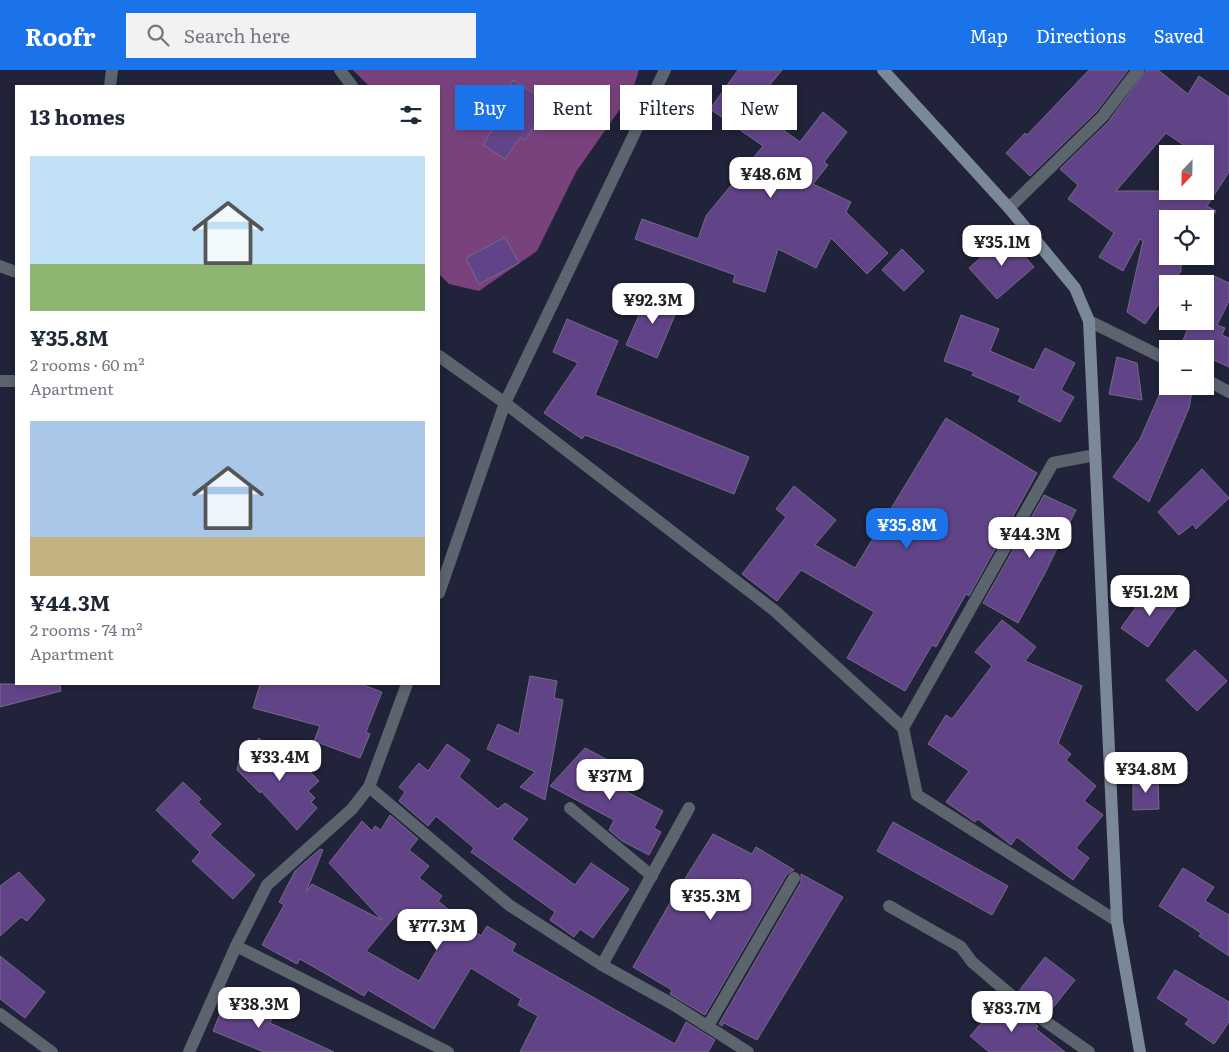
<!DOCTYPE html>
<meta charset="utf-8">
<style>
:root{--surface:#fff;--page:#f2f2f3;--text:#1f2937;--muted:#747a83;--accent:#1a73e8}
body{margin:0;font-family:Literata,serif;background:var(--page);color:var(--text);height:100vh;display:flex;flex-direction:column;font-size:19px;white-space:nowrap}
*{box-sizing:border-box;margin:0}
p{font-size:16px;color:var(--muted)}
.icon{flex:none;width:28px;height:28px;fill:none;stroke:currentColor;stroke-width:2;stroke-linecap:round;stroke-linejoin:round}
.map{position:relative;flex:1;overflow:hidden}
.drawer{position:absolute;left:15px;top:15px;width:425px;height:600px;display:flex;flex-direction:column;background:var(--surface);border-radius:0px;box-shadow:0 2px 8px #0003}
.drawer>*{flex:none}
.hud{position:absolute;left:455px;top:15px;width:475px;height:45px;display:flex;gap:10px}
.needle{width:32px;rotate:202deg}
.tools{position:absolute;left:1159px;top:75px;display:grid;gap:10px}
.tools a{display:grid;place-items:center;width:55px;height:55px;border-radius:0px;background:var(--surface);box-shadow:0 2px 8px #0003;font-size:25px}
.price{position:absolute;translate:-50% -42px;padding:0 11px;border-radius:10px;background:#fff;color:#222;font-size:16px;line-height:32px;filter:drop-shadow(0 1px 2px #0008)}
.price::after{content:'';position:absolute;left:50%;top:30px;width:15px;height:11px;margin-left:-8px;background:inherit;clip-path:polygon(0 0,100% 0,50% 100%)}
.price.on{background:var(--accent);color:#fff}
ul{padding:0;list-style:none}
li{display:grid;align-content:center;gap:10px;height:265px;padding:0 15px}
li span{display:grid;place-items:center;height:155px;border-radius:0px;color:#555}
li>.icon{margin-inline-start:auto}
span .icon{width:90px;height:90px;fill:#fffc;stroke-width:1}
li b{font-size:21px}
h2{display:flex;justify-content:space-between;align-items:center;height:60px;padding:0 15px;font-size:21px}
.tag{padding:0 18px;border-radius:0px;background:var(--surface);box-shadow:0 2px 8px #0003;font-size:18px;line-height:45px}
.tag.on{background:var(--accent);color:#fff}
header{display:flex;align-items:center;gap:30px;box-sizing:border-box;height:70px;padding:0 25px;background:var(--accent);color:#fff}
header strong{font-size:24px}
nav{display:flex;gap:28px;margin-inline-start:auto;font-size:18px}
.search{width:350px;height:45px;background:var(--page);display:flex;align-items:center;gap:12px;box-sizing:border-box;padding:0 18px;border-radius:0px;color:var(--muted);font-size:19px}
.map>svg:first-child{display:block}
</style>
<header>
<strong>Roofr</strong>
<div class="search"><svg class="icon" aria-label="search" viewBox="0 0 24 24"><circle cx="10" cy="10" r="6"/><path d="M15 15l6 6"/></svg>Search here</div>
<nav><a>Map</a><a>Directions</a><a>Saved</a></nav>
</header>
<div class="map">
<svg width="1229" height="982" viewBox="0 0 1229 982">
<rect width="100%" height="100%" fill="#202339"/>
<path fill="#7a427c" d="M 353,0 L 639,0 L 632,22 L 576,102 L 537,181 L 479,221 L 449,214 L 439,204 L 439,16 L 369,16 Z"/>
<g fill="#614488" stroke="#746b84" fill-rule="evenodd">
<path d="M 738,0 L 782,0 L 752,37 L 800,72 L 823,42 L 847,62 L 824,92 L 828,95 L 813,114 L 851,132 L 846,142 L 888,183 L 867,204 L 831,168 L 816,198 L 778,179 L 765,222 L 733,212 L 735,205 L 635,169 L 642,149 L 698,169 L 706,146 L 763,76 L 710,39 Z"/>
<path d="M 1089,0 L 1128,0 L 1097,41 L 1030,106 L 1006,83 L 1025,63 L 1027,65 Z"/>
<path d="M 1146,0 L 1158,0 L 1188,24 L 1199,6 L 1229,27 L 1229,102 L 1207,136 L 1216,141 L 1205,158 L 1205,149 L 1168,149 L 1168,186 L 1187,186 L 1181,196 L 1181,201 L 1172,214 L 1168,214 L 1168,221 L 1145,254 L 1127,242 L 1143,171 L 1140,169 L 1123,201 L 1099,187 L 1114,163 L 1068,129 L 1078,115 L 1060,99 L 1109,51 ZM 1166,63 L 1197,84 L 1205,84 L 1205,121 L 1116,121 Z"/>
<path d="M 513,10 L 549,33 L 525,70 L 520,67 L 505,89 L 483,75 L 499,49 L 491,44 Z"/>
<path d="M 1006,165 L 1034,197 L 997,229 L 969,198 Z"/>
<path d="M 505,167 L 519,193 L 479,214 L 466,188 Z"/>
<path d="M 902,179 L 924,201 L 904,221 L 882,200 Z"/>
<path d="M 1212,205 L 1229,213 L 1229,231 L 1217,255 L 1225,258 L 1222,265 L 1229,268 L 1229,297 L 1205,286 L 1205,279 L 1189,279 L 1181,275 L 1191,251 L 1205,251 L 1205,221 Z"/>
<path d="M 649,222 L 679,235 L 657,288 L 626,275 Z"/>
<path d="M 961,245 L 999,259 L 990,281 L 1034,300 L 1045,278 L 1075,293 L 1061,320 L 1074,327 L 1060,352 L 1018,331 L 1021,326 L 972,305 L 974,302 L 944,291 Z"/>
<path d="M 567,249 L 618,271 L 595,325 L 749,387 L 734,424 L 585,365 L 582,369 L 544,343 L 578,293 L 553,282 Z"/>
<path d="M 1117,287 L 1137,293 L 1142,330 L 1109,324 Z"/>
<path d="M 1165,312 L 1168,313 L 1168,316 L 1176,316 L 1192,322 L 1189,338 L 1149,432 L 1113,407 L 1140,369 Z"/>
<path d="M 946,348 L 1037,403 L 969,526 L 966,524 L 936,577 L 932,575 L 905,621 L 847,588 L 874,542 L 801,500 L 777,531 L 742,504 L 786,447 L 776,439 L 794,416 L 836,450 L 815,475 L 855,498 Z"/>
<path d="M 1202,399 L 1229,428 L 1196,459 L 1193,454 L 1179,465 L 1158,442 Z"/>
<path d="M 1044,425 L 1076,440 L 1044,505 L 1018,553 L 983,533 Z"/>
<path d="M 1151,516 L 1178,535 L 1148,577 L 1121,558 Z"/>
<path d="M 1002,550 L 1036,577 L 1025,591 L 1082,616 L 1058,673 L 1071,684 L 1066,690 L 1096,716 L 1084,731 L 1103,745 L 1076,778 L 1089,788 L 1073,810 L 1017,767 L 1011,775 L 978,749 L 975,752 L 946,732 L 969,701 L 928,674 L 946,645 L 952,649 L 992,596 L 975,582 Z"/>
<path d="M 1195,580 L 1227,611 L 1197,641 L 1166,610 Z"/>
<path d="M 530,606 L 557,611 L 554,628 L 563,630 L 545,730 L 520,717 L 535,702 L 487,679 L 498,654 L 519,664 Z"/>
<path d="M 0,614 L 60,614 L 61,621 L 0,637 Z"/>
<path d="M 260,614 L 361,614 L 382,622 L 366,662 L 370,664 L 360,688 L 314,671 L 320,656 L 253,638 Z"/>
<path d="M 259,668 L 291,700 L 300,691 L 319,711 L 308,721 L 315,728 L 311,732 L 317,738 L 297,760 L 261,721 L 260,723 L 237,700 L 240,687 Z"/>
<path d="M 447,674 L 470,690 L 459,707 L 498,739 L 505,733 L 528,749 L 512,769 L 575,815 L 591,793 L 629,819 L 593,868 L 580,859 L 574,867 L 550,850 L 555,842 L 471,782 L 474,778 L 436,746 L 428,756 L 399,731 L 405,722 L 399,717 L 419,693 L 428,701 Z"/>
<path d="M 585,678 L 610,691 L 601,708 L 663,741 L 654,758 L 661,762 L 649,785 L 622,771 L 609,760 L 614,750 L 550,716 Z"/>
<path d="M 1133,709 L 1158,709 L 1159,739 L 1133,740 Z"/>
<path d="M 183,712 L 201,729 L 198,732 L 221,754 L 210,765 L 255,805 L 233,829 L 192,791 L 200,782 L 156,740 Z"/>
<path d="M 390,745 L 418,769 L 409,780 L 429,796 L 419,808 L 442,826 L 438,831 L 481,866 L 487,856 L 516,874 L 512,881 L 675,974 L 686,952 L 715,970 L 708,982 L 520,982 L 538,946 L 518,935 L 521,929 L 471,898 L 434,959 L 368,920 L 364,926 L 300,889 L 297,894 L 262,875 L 284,835 L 279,832 L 295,801 L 320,779 L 323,780 L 306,822 L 312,814 L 382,850 L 329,793 L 362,751 L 372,761 L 375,756 L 381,760 ZM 397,844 L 438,878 L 419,911 L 366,881 Z"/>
<path d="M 893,752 L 1008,816 L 992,845 L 877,781 Z"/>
<path d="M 713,764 L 752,784 L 756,777 L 794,800 L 787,804 L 705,945 L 670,924 L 672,920 L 633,897 L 674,826 Z"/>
<path d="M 1183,798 L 1214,817 L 1205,831 L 1229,845 L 1229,886 L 1199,866 L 1201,863 L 1159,836 Z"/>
<path d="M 19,802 L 45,830 L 27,851 L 21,847 L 0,866 L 0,816 Z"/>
<path d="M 801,804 L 843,827 L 757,970 L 724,953 L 722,956 L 719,954 L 801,812 Z"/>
<path d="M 0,886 L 45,922 L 25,948 L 0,929 Z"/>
<path d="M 1045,887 L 1075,910 L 1048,944 L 1019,921 Z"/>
<path d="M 1175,900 L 1229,932 L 1229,952 L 1214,974 L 1185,954 L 1189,949 L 1157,928 Z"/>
<path d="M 228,924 L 274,943 L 270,953 L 334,982 L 264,982 L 213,961 Z"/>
<path d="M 998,934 L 1005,940 L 1009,934 L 1038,956 L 1036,959 L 1065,982 L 989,982 L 970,966 Z"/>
</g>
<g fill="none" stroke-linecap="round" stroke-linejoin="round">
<path stroke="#5c646e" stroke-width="12" d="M 889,836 L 961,877 L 972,892 L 1025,937 L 1089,982"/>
<g stroke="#5c646e" stroke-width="12">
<path d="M 340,0 L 352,16"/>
<path d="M 110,16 L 112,0"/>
<path d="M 1009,138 L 1103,46 L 1138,0"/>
<path d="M 0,196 L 16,202"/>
<path d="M 1089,251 L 1168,290"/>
<path d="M 439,286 L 505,333 L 775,541 L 903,658 L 917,725 L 1117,851"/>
<path d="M 1205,309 L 1229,322"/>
<path d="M 0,311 L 16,311"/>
<path d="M 439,523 L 505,333 L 665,0"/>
<path d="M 903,658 L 1053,393 L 1095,385"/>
<path d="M 369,717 L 509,835 L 602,895 L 674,935 L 748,982"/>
<path d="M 570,738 L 652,806"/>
<path d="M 236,876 L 448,982"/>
<path d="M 602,895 L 689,738"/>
<path d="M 0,944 L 52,982"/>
<path d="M 708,956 L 794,808"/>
<path d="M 189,982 L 236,876 L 267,815 L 352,739 L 369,717 L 407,614"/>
</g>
<path stroke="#7b8898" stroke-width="12" d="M 883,0 L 1009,138 L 1075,218 L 1089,251 L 1117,851 L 1140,982"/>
</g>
</svg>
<div class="tools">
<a><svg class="needle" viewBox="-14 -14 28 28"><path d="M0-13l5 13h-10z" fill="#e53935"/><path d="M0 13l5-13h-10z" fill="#747a83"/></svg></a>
<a><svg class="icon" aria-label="locate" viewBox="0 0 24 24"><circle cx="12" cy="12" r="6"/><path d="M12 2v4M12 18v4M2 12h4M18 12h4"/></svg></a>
<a>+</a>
<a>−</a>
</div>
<b class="price" style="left:771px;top:129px">¥48.6M</b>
<b class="price" style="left:1002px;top:197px">¥35.1M</b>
<b class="price" style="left:653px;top:255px">¥92.3M</b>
<b class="price on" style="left:907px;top:480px">¥35.8M</b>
<b class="price" style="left:1030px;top:489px">¥44.3M</b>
<b class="price" style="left:1150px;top:547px">¥51.2M</b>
<b class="price" style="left:280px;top:712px">¥33.4M</b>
<b class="price" style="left:1146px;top:724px">¥34.8M</b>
<b class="price" style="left:610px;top:731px">¥37M</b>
<b class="price" style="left:711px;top:851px">¥35.3M</b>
<b class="price" style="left:437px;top:881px">¥77.3M</b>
<b class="price" style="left:259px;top:959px">¥38.3M</b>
<b class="price" style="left:1012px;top:963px">¥83.7M</b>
<div class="hud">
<a class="tag on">Buy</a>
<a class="tag">Rent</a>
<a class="tag">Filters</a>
<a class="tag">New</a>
</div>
<section class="drawer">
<h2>13 homes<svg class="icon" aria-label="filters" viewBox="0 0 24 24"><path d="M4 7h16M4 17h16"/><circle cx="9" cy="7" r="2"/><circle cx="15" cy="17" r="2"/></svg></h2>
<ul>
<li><span style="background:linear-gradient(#bfe0f5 70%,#8fb573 0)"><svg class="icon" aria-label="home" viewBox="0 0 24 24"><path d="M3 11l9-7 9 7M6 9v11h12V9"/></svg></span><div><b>¥35.8M</b><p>2 rooms · 60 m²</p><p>Apartment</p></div></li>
<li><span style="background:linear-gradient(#a9c7e8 75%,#c2b280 0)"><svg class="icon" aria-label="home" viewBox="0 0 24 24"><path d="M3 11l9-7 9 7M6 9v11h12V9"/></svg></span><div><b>¥44.3M</b><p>2 rooms · 74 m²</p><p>Apartment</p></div></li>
</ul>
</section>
</div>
